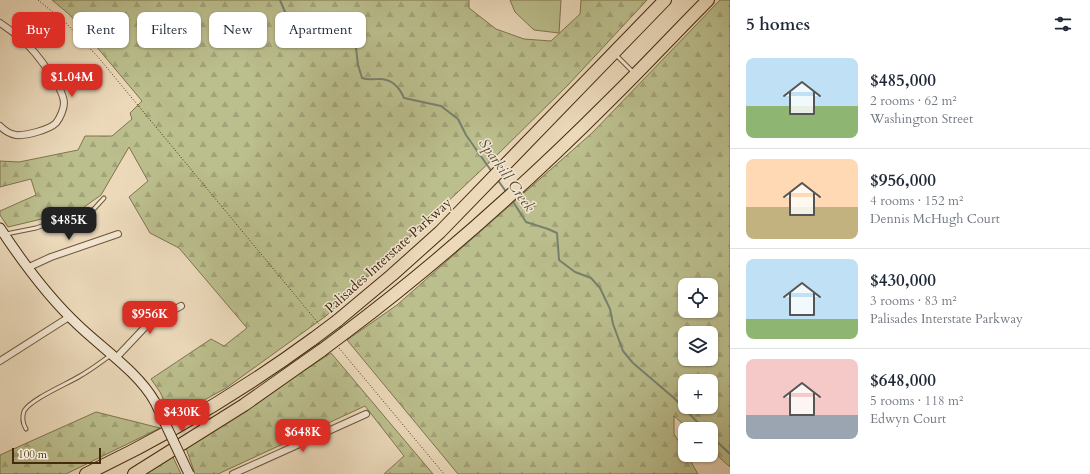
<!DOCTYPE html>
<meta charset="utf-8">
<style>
:root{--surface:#fff;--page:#f2f2f3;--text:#1f2937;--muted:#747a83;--line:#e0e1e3;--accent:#d93025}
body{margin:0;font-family:Cardo,serif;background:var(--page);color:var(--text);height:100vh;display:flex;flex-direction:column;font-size:15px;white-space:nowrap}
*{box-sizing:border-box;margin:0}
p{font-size:13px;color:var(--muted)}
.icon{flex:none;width:22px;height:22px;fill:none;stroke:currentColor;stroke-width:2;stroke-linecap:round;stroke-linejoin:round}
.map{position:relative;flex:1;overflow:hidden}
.details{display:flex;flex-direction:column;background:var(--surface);width:360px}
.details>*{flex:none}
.top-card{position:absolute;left:12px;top:12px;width:380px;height:36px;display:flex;gap:8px}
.tools{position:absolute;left:678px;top:278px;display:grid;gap:8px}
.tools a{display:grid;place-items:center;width:40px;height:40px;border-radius:8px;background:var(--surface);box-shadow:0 1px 3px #0004;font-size:20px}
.scale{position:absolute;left:12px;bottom:10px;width:89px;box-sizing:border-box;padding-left:4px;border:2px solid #452b0d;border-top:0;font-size:11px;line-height:14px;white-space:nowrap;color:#452b0d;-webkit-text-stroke:3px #f2e6d2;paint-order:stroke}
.price{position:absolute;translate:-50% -34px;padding:0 9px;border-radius:8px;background:var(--accent);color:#fff;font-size:13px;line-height:26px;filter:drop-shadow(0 1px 2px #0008)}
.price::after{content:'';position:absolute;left:50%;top:24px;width:12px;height:9px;margin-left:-6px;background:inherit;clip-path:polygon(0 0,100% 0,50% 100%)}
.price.current{background:#222;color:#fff}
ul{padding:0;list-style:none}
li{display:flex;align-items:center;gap:12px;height:100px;padding:0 16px}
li+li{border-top:1px solid var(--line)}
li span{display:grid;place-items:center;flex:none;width:112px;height:80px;border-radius:8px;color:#555}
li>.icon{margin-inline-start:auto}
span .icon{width:48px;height:48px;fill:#fffc;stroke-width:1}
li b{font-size:17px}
h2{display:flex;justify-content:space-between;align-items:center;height:48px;padding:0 16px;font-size:17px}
.chip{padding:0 14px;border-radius:8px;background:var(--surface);box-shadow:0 1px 3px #0004;font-size:14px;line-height:36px}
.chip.current{background:var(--accent);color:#fff}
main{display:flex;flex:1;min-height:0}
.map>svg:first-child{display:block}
</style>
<main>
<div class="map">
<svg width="730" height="474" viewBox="0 0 730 474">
<defs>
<pattern id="forest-firs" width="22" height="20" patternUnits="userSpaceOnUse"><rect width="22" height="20" fill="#bbbe8d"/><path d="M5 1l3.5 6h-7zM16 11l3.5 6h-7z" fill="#a2a378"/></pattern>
</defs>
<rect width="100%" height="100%" fill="#ebd9ba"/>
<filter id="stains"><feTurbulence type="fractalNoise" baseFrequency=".005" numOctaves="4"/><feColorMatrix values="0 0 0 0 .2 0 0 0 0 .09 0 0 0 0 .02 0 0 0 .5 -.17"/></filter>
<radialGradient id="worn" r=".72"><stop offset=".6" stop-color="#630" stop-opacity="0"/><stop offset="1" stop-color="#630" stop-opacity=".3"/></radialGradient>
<g fill="url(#forest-firs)" stroke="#80744d" fill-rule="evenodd">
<path d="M 52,0 L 469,0 L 469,8 L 496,29 L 524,39 L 551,41 L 580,14 L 581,0 L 647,0 L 568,85 L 492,160 L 326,316 L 226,388 L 172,418 L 160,392 L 151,379 L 211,339 L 224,346 L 247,328 L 179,248 L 150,233 L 129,197 L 148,181 L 129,147 L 101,195 L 80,210 L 8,227 L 0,215 L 0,211 L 36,195 L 31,179 L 0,187 L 0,161 L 19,162 L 78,150 L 85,136 L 112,136 L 132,119 L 130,113 L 142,101 L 70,15 Z"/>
<path d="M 720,0 L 730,0 L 730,467 L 711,450 L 711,429 L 689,429 L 674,416 L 674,434 L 685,452 L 685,455 L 687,455 L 698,474 L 458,474 L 347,340 L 397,305 L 592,133 ZM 685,285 L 711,285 L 711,311 L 685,311 ZM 685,333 L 711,333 L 711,359 L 685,359 ZM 685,381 L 711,381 L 711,407 L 685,407 Z"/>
<path d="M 331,353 L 433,474 L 384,474 L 404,456 L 365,406 L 218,474 L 195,474 L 186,448 Z"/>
<path d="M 96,412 L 160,428 L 66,474 L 0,474 L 0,455 Z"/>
<path d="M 173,457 L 181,474 L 146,474 Z"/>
</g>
<path fill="#bbbe8d" stroke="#80744d" d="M 510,0 L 561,0 L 559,33 L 534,30 L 515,12 Z"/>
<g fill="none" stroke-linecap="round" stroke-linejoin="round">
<g stroke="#77816e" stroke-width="2">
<path d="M 280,0 L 288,19 L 298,24 L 315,23 L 329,26 L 350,35 L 356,48 L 358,65 L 362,78 C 367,80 371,79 377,79 C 391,78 399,86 404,98 L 441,106 L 458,119 L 466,135 L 492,172"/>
<path d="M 497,179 L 507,193"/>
<path d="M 512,200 L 526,222 L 548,229 L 557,233 L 559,260 L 575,272 L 591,278 L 600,288 L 610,309 L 613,324 L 623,351 L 633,363 L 674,398 L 704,429"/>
<path d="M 711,436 L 730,454"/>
</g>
<defs>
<g id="lane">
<path d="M 615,54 L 634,73"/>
<path d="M 6,234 L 36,228 L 67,217 L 86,213 L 93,210 L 104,198"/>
<path d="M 26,429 C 23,424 22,417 24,411 C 31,399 67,384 80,376 C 91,370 101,362 111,355"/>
</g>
<g id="street">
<path d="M 0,23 C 12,31 25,41 35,53 C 43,63 64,90 64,103 C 64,109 60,118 56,123 C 49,130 25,136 16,135 C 10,134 4,130 0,126"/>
<path d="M 27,268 L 51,257 L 118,234"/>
<path d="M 115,359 L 148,324 L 181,306"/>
<path d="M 0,361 L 69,317"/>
<path d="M 233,474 L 366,414"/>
</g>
<path id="secondary" d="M 0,228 C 23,263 47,296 78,325 C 103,349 138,372 155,402"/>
<g id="highway">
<path d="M 337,321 L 392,275 L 440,232 L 665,0"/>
<path d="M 346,332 C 439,262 526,184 608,102 C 642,69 674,34 708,0"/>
<path d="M 86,474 C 166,436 242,391 313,339"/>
<path d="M 134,474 L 244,405 L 322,350"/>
</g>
</defs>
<use href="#lane" stroke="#6e5638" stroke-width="5"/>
<use href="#street" stroke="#6e5638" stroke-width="8"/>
<use href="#secondary" stroke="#452b0d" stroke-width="11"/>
<use href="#highway" stroke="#452b0d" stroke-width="14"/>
<g stroke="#452b0d" stroke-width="1" stroke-dasharray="1 2" stroke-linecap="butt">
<path d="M 38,0 L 65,22 L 98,57 L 319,324"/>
<path d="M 339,348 L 444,474"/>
</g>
<use href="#lane" stroke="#f2e6d2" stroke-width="3"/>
<use href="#street" stroke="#f2e6d2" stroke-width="6"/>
<use href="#secondary" stroke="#f2e6d2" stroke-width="9"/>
<use href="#highway" stroke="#ebd9ba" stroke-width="12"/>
<defs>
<path id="secondary-bridge" d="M 155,402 L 189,474"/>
<g id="highway-bridge">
<path d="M 313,339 L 337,321"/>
<path d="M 322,350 L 346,332"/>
</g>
</defs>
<use href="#secondary-bridge" stroke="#452b0d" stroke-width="11" stroke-linecap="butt"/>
<use href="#highway-bridge" stroke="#452b0d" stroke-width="14" stroke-linecap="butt"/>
<use href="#secondary-bridge" stroke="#f2e6d2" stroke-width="9"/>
<use href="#highway-bridge" stroke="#ebd9ba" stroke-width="12"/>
</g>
<g text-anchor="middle" stroke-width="3" stroke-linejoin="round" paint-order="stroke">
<g font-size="14" fill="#452b0d" stroke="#f2e6d2">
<text transform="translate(388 255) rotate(-42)" y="5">Palisades Interstate Parkway</text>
</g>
<g font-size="15" font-style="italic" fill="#5a4f36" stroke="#f2e6d2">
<text transform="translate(507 175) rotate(55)" y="5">Sparkill Creek</text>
</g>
</g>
<rect width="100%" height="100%" filter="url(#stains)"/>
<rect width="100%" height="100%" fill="url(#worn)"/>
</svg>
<div class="tools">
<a><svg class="icon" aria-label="locate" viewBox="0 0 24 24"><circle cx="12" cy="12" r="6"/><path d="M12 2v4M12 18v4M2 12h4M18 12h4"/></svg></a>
<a><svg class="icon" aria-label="layers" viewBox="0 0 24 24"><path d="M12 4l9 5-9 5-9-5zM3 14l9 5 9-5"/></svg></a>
<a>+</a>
<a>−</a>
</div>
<div class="scale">100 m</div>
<b class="price" style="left:72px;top:98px">$1.04M</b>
<b class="price current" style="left:69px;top:241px">$485K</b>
<b class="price" style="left:150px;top:335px">$956K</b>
<b class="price" style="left:182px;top:433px">$430K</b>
<b class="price" style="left:303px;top:453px">$648K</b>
<div class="top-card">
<a class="chip current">Buy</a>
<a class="chip">Rent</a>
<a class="chip">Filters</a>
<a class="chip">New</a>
<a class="chip">Apartment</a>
</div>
</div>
<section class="details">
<h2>5 homes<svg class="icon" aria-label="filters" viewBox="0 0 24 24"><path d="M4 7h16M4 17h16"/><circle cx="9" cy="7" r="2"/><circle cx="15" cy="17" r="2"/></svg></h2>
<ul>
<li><span style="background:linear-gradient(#bfe0f5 60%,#8fb573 0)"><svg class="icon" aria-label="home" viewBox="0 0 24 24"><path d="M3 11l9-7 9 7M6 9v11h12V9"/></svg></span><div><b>$485,000</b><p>2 rooms · 62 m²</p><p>Washington Street</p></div></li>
<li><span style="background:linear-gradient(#ffd9b3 60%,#c2b280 0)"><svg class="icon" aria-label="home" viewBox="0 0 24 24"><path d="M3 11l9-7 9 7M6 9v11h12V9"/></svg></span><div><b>$956,000</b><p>4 rooms · 152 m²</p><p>Dennis McHugh Court</p></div></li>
<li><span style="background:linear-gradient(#bfe0f5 75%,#8fb573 0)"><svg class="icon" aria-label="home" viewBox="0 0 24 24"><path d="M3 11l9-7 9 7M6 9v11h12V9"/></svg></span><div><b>$430,000</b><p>3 rooms · 83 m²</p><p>Palisades Interstate Parkway</p></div></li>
<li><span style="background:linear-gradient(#f6c9c9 70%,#9aa5b1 0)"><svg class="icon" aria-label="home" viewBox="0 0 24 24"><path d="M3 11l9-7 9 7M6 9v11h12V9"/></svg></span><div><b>$648,000</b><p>5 rooms · 118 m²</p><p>Edwyn Court</p></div></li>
</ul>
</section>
</main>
